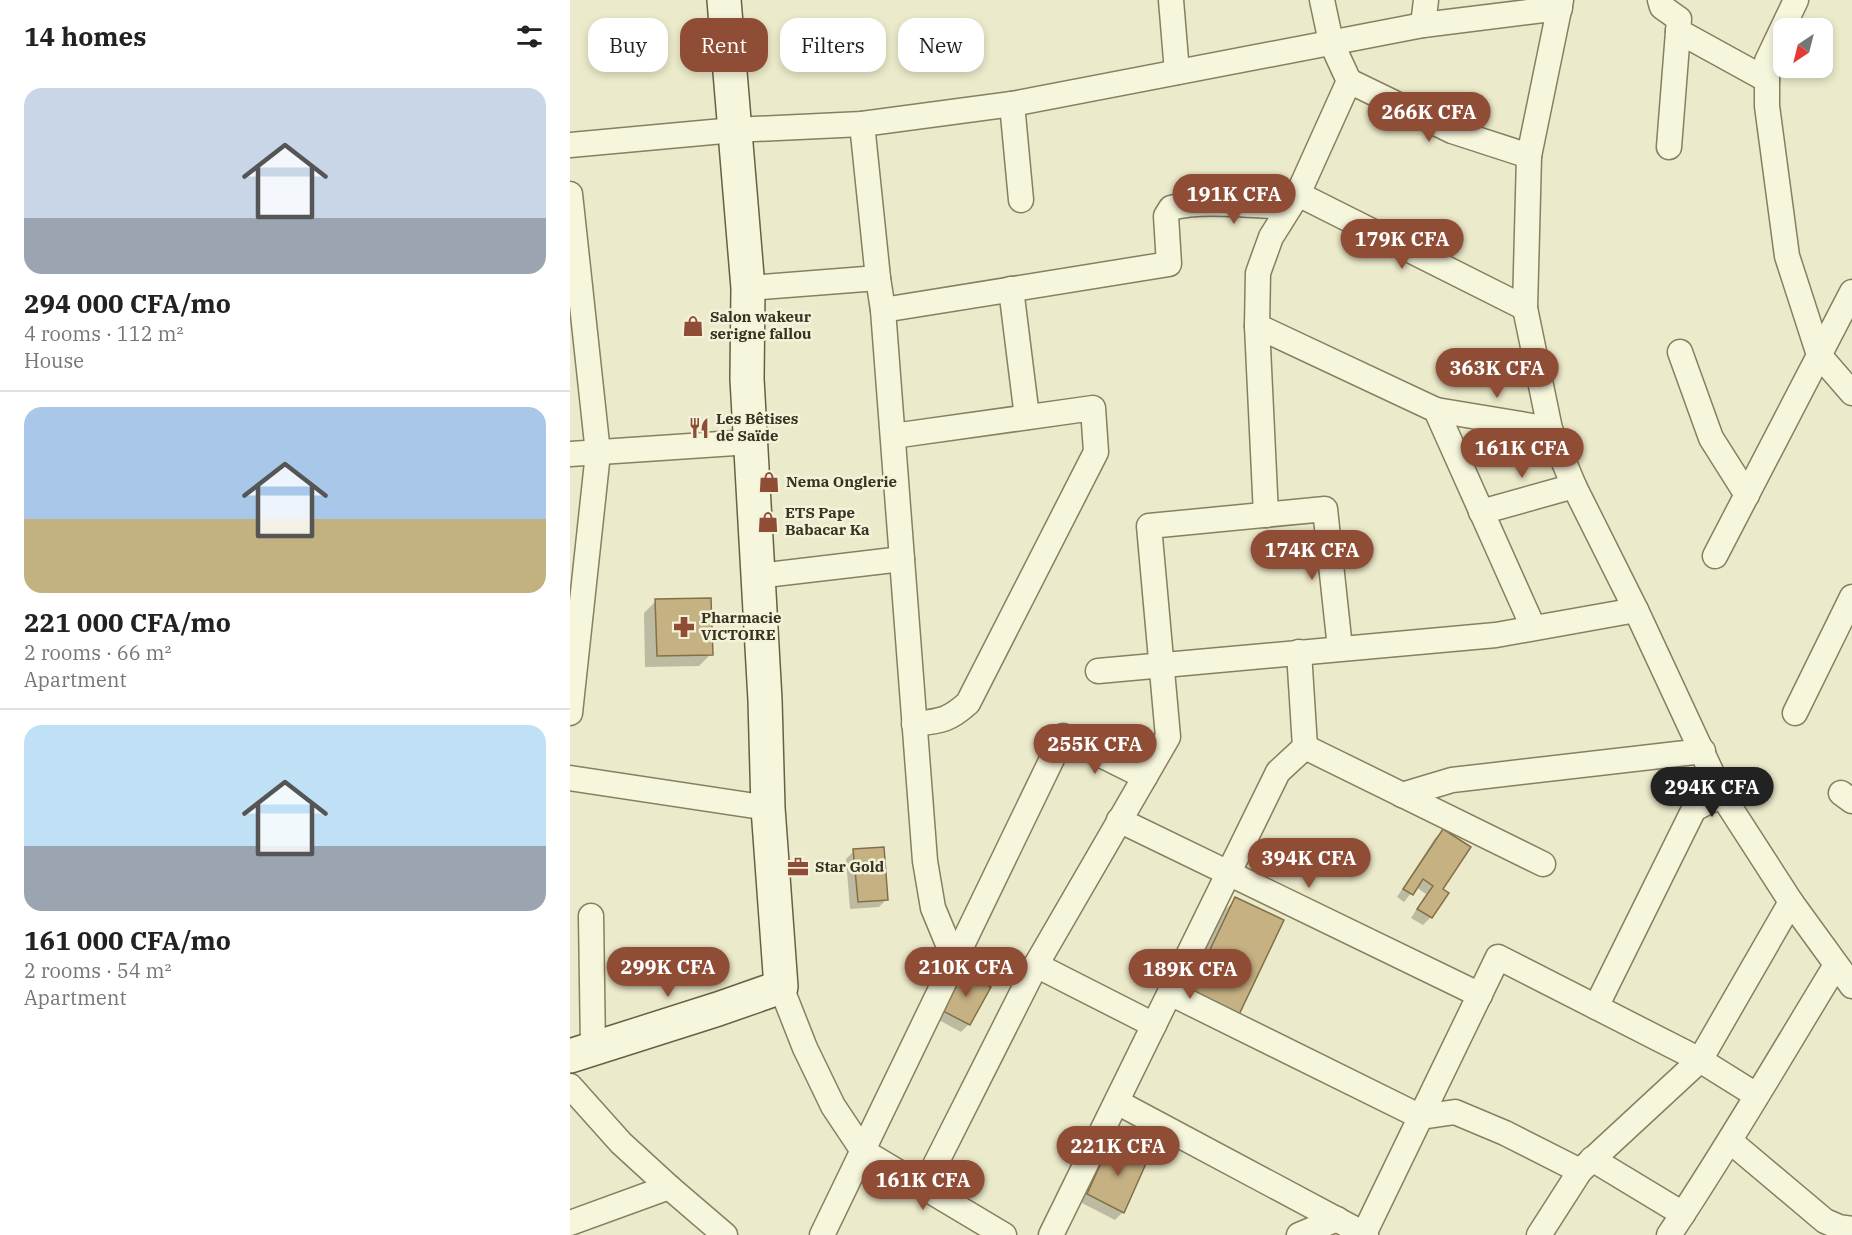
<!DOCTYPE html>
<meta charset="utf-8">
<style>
:root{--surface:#fff;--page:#f6f6f6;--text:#222;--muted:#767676;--line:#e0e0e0;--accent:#904d35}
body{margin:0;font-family:"IBM Plex Serif",serif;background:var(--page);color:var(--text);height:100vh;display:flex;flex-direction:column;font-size:22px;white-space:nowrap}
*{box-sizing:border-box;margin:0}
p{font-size:20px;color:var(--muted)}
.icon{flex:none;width:33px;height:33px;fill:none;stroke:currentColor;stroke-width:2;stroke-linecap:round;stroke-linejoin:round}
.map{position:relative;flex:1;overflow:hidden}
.side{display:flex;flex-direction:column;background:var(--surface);width:570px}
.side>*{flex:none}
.top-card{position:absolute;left:18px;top:18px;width:570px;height:54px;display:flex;gap:12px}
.needle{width:39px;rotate:215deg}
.fabs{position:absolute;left:1203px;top:18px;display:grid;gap:12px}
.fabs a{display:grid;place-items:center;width:60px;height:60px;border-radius:12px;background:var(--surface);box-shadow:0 3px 9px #0003;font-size:30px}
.price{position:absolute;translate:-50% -51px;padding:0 14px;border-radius:21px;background:var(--accent);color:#fff;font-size:20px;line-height:39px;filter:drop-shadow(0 2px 3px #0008)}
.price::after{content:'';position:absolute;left:50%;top:36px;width:18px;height:14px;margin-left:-9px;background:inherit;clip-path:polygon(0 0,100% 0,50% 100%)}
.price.active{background:#222;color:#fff}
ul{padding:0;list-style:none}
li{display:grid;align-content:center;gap:12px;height:318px;padding:0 24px}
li+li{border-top:2px solid var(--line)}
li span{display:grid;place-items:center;height:186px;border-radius:18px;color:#555}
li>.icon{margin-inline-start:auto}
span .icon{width:108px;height:108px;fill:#fffc;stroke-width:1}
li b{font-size:26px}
h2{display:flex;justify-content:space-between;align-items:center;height:72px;padding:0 24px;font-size:26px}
.pill{padding:0 21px;border-radius:18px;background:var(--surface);box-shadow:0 3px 9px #0003;font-size:21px;line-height:54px}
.pill.active{background:var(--accent);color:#fff}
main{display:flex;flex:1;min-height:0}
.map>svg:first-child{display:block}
</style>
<main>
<section class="side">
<h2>14 homes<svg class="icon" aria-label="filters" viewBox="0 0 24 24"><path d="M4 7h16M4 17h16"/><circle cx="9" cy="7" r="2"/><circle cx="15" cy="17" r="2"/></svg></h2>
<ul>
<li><span style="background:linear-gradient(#c9d6e8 70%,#9aa5b1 0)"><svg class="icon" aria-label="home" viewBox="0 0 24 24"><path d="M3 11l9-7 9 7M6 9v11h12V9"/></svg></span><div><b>294 000 CFA/mo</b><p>4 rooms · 112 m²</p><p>House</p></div></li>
<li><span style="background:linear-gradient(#a9c7e8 60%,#c2b280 0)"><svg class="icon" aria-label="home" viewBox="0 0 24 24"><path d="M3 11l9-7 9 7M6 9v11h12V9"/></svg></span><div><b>221 000 CFA/mo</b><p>2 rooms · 66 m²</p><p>Apartment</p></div></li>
<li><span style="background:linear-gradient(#bfe0f5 65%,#9aa5b1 0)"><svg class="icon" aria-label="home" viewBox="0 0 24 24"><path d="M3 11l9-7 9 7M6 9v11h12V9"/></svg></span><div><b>161 000 CFA/mo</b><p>2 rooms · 54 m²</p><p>Apartment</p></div></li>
</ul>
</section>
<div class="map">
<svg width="1282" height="1235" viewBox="0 0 1282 1235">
<rect width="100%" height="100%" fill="#ebeaca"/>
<g fill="#0003">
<path d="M 86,601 L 141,654 L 129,666 L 75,667 L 74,613 Z"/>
<path d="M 873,831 L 871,890 L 877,893 L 861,917 L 853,925 L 841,918 L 856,894 L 846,887 L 834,902 L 827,897 L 865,838 Z"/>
<path d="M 284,851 L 317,899 L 309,907 L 280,909 L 276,859 Z"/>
<path d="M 666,899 L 653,1032 L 606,1010 L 654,911 Z"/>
<path d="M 385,981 L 399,1024 L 391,1032 L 365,1018 Z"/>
<path d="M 541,1143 L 576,1159 L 552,1213 L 545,1220 L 510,1202 L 533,1150 Z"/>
</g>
<g fill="#c6b183" stroke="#847047" stroke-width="1.5">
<path d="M 141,598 L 143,655 L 87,656 L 85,599 Z"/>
<path d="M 873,829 L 901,847 L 873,889 L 879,893 L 862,918 L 847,909 L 863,886 L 853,879 L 843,895 L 833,889 Z"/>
<path d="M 314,847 L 318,900 L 288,902 L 283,849 Z"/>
<path d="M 665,897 L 714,920 L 666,1021 L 617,998 Z"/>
<path d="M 392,971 L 421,987 L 400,1025 L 371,1010 Z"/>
<path d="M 541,1141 L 578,1159 L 554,1213 L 517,1194 Z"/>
</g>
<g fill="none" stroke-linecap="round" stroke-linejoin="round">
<defs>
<g id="street">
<path d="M 601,0 L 607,72"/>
<path d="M 752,0 L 761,42 L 779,81 L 882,131 L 959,156"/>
<path d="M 991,0 L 959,156 L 955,308 L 980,429 L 1004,486 L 1066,610 L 1152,795 L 1221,902 L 1282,986"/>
<path d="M 1090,0 L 1092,7 L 1109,19 L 1099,147"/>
<path d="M 1226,0 L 1197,61 L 1197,106 L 1217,256 L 1249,355 L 1282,393"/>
<path d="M 853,25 L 856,0"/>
<path d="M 1108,31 L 1197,80"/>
<path d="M 442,104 L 451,200"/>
<path d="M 292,124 L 308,278 L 313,310 L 355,861 L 363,908 L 385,961"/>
<path d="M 0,145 L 164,130 L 292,124 L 442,104 L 853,25 L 990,8"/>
<path d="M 0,194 L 28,453 L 0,713"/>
<path d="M 728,194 L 955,308"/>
<path d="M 178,288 L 308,278"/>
<path d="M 441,289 L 457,417"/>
<path d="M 313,310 L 599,264 L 596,216 L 601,208 C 630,199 687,206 718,207"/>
<path d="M 687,326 L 866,410 L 963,627"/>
<path d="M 1110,352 L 1141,438 L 1177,495"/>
<path d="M 866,410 L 980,429"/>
<path d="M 323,436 L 523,408 L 526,452 L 398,703 C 378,721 370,721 344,724"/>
<path d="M 0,454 L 180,442"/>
<path d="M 911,512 L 1004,486"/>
<path d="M 696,515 L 687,326 L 688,273 L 701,237 L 728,194 L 779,81"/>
<path d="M 1145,556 L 1282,292"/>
<path d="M 188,576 L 332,559"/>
<path d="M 729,652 L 735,747"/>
<path d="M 528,671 L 926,635 L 1066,610"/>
<path d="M 1225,713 L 1282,597"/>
<path d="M 735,747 L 973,864"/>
<path d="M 0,778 L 198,808"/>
<path d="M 1271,793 L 1282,801"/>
<path d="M 832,795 L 882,780 L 1133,751"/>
<path d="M 549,820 L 910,995"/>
<path d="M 21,916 L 23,1049"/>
<path d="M 466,965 L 584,1025"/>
<path d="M 211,987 L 235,1048 L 263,1106 L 293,1151 L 434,1235"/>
<path d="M 600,993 L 851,1117 L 885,1112 L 935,1133 L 1010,1171"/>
<path d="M 1026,1007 L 1124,809 L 1152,795"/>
<path d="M 0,1086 L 51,1143 L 99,1187 L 155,1235"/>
<path d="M 547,1102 L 796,1235"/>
<path d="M 1160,1141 L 1255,1221 L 1269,1227 L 1282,1229"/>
<path d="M 1022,1159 L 1113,1214"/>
<path d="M 354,1187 L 466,965 L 598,737 L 579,526 L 755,509 L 770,648"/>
<path d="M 0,1223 L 99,1187"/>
<path d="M 794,1234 L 928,957 L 1130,1060 L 1186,1095"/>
<path d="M 252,1235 L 493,736 L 575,777"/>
<path d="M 481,1235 L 708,772 L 735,747"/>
<path d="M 729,1235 L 767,1219"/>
<path d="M 969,1235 L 1010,1171 L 1130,1060 L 1221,902"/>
<path d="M 1099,1235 C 1158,1147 1211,1055 1266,965"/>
</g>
<path id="secondary" d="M 0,1056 L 148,1009 L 211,987 L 198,808 L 195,700 L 177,379 L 178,288 L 154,0"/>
</defs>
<use href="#street" stroke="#867f60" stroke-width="27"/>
<use href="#secondary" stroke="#686043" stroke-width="36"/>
<use href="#street" stroke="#f6f6dd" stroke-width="24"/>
<use href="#secondary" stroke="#f6f6dd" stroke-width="33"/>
</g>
<defs>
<symbol id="shop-bare" viewBox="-9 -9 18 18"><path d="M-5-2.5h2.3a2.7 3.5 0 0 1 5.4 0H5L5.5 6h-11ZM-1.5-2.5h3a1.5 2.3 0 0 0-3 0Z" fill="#904d35" stroke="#f3f3d9" stroke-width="2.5" paint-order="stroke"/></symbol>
<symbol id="restaurant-bare" viewBox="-9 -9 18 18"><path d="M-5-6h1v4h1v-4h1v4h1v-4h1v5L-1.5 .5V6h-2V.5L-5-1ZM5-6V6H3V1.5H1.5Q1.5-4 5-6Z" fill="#904d35" stroke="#f3f3d9" stroke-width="2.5" paint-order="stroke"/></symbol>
<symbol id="pharmacy-bare" viewBox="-9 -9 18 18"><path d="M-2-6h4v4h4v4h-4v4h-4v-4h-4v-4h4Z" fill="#904d35" stroke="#f3f3d9" stroke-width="2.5" paint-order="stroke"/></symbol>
<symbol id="office-bare" viewBox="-9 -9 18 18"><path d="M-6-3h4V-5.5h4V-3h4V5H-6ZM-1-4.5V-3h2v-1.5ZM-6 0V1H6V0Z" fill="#904d35" stroke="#f3f3d9" stroke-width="2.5" paint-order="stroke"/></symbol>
</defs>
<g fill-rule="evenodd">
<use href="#shop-bare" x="108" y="311" width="30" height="30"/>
<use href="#restaurant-bare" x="114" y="413" width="30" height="30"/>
<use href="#shop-bare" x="184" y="467" width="30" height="30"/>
<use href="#shop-bare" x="183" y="507" width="30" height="30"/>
<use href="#pharmacy-bare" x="99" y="612" width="30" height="30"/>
<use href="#office-bare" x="213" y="852" width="30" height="30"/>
</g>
<g text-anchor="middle" stroke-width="5" stroke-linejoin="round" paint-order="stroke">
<g font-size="15" font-weight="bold" fill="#383322" stroke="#f3f3d9" text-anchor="start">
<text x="140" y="322">Salon wakeur<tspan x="140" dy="17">serigne fallou</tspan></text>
<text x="146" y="424">Les Bêtises<tspan x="146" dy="17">de Saïde</tspan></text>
<text x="216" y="487">Nema Onglerie</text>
<text x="215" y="518">ETS Pape<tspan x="215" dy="17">Babacar Ka</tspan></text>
<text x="131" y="623">Pharmacie<tspan x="131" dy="17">VICTOIRE</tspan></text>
<text x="245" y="872">Star Gold</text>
</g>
</g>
</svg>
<div class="fabs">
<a><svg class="needle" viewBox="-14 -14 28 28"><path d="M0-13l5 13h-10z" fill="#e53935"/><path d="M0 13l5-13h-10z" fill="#767676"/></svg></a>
</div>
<b class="price" style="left:859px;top:143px">266K CFA</b>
<b class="price" style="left:664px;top:225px">191K CFA</b>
<b class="price" style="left:832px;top:270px">179K CFA</b>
<b class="price" style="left:927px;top:399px">363K CFA</b>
<b class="price" style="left:952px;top:479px">161K CFA</b>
<b class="price" style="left:742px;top:581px">174K CFA</b>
<b class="price" style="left:525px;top:775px">255K CFA</b>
<b class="price active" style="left:1142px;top:818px">294K CFA</b>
<b class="price" style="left:739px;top:889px">394K CFA</b>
<b class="price" style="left:98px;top:998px">299K CFA</b>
<b class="price" style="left:396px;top:998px">210K CFA</b>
<b class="price" style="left:620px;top:1000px">189K CFA</b>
<b class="price" style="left:548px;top:1177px">221K CFA</b>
<b class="price" style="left:353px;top:1211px">161K CFA</b>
<div class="top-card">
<a class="pill">Buy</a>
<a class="pill active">Rent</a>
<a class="pill">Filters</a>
<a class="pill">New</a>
</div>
</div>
</main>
